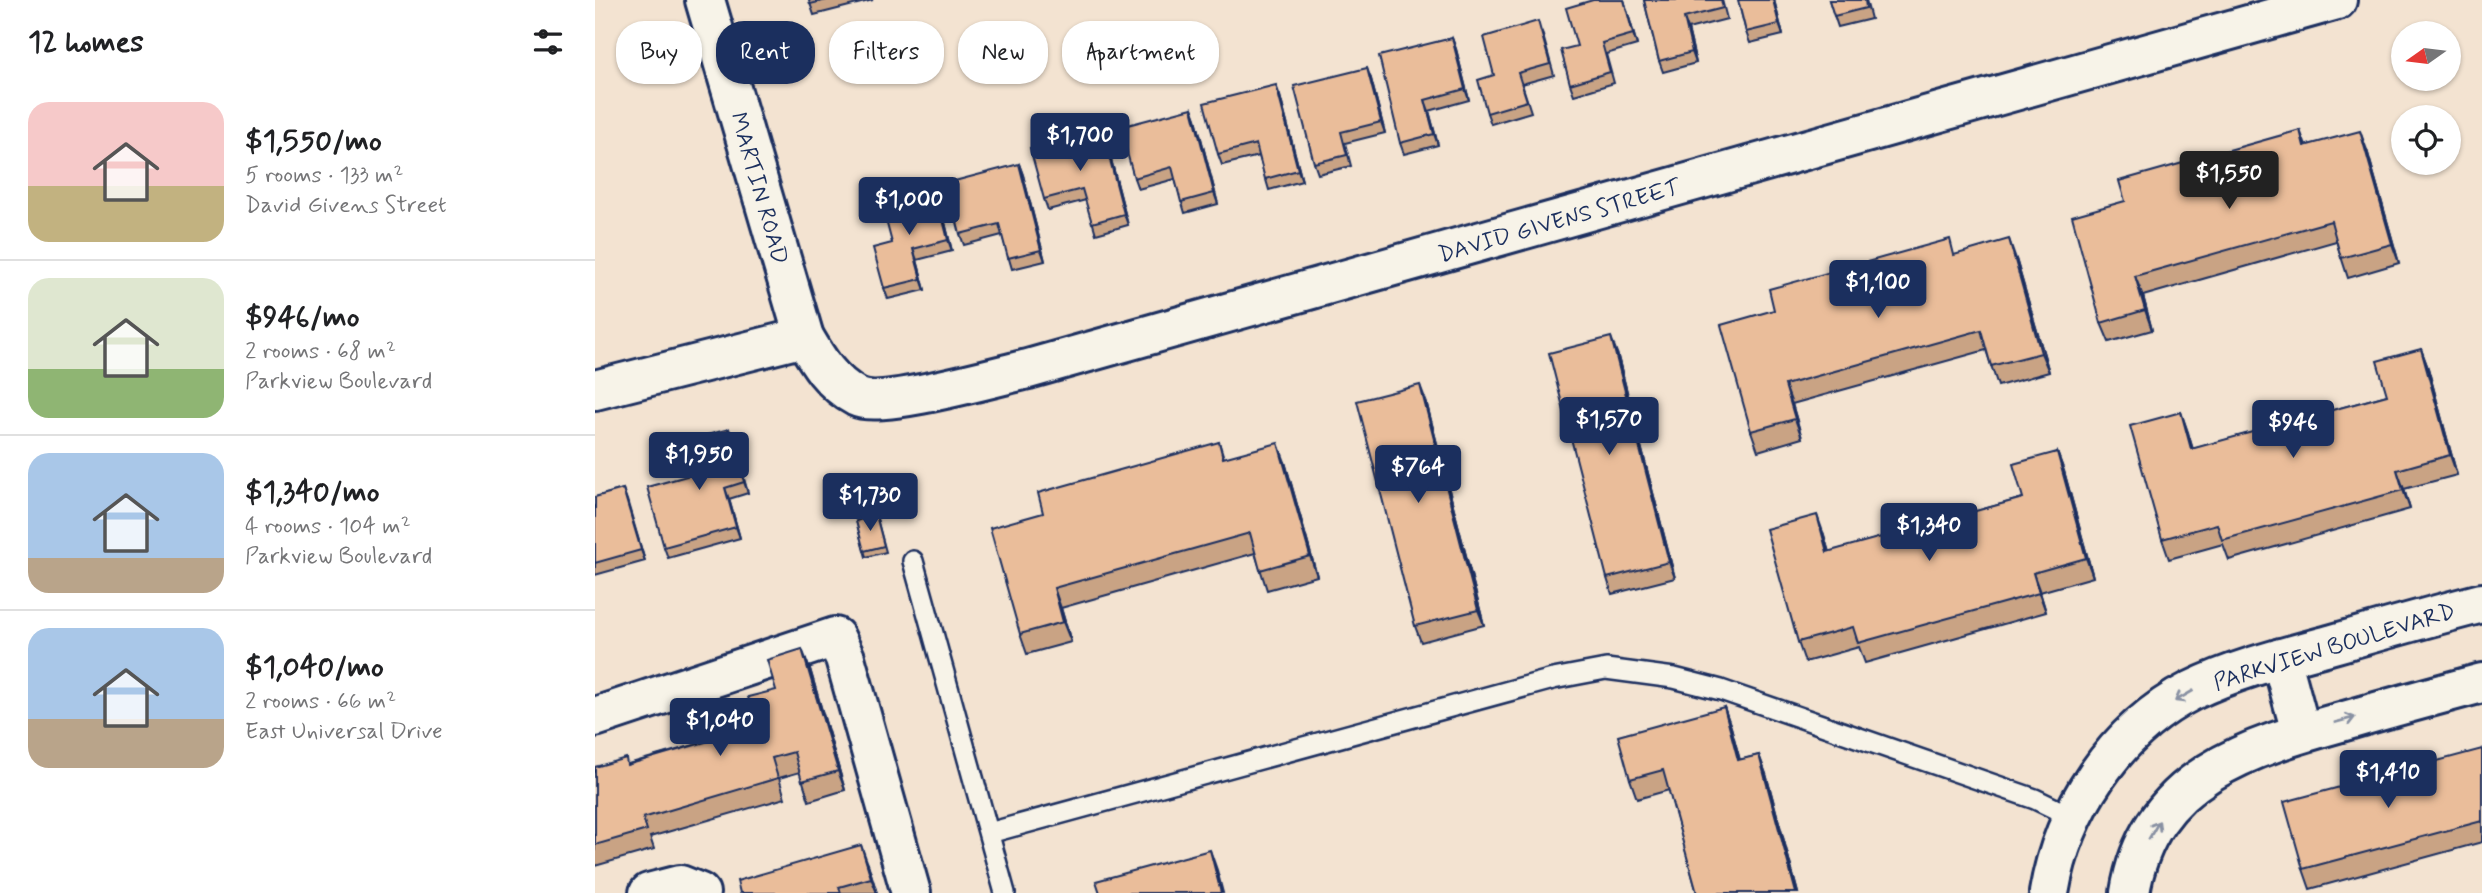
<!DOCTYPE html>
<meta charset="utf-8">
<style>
:root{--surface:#fff;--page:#f6f6f6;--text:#202124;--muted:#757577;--line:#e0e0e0;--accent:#1b2f5e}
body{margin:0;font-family:Mynerve,sans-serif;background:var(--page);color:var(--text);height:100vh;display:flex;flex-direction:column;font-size:26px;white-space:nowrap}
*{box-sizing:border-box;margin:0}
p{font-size:23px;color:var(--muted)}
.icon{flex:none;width:38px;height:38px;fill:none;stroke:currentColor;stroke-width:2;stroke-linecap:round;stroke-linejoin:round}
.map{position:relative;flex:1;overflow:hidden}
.details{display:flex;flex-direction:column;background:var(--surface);width:595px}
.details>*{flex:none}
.guide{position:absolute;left:21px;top:21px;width:665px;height:63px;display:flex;gap:14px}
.needle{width:46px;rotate:256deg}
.tools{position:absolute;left:1796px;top:21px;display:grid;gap:14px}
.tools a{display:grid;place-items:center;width:70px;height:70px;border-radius:50%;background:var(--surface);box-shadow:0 2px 5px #0004;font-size:35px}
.price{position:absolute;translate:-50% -60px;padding:0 16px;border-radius:7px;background:var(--accent);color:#fff;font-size:23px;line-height:46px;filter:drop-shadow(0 2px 4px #0008)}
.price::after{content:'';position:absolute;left:50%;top:42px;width:21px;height:16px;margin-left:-10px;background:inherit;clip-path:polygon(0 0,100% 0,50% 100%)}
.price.active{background:#222;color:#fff}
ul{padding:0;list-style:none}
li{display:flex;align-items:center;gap:21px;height:175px;padding:0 28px}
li+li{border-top:2px solid var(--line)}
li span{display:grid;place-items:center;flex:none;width:196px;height:140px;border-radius:21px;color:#555}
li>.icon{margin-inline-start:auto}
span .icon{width:84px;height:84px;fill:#fffc;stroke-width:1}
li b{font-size:30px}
h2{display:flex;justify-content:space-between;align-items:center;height:84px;padding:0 28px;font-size:30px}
.chip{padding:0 24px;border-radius:28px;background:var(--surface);box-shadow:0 2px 5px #0004;font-size:24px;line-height:63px}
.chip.active{background:var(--accent);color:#fff}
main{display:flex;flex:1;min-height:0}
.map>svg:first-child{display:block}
</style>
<main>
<section class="details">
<h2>12 homes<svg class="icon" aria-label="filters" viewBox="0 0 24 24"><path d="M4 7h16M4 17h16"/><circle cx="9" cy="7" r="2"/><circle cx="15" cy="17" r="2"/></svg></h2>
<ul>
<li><span style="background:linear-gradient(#f6c9c9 60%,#c2b280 0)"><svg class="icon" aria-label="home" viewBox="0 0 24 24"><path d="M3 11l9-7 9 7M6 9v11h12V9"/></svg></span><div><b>$1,550/mo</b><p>5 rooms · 133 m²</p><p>David Givens Street</p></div></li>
<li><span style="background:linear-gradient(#dfe7d0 65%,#8fb573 0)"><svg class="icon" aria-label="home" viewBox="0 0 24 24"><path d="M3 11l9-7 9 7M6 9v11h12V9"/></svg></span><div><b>$946/mo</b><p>2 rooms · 68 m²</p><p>Parkview Boulevard</p></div></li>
<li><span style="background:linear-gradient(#a9c7e8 75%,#b9a48a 0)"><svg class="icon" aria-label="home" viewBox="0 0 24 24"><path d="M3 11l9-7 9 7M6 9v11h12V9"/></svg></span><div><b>$1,340/mo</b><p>4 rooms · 104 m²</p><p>Parkview Boulevard</p></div></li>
<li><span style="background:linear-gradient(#a9c7e8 65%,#b9a48a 0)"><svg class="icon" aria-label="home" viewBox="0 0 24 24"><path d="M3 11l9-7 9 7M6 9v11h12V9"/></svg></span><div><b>$1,040/mo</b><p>2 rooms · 66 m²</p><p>East Universal Drive</p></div></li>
</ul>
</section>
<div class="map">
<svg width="1887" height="893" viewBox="0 0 1887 893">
<rect width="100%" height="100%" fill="#f3e3d1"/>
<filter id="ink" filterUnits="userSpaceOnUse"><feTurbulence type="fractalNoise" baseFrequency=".0143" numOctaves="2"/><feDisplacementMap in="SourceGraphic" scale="14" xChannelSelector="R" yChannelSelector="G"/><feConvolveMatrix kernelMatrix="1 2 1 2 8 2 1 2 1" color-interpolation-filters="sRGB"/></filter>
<g filter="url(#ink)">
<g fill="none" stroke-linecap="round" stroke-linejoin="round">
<defs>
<g id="service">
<path d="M 318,561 L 410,893"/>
<path d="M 394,833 L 958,679 L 1011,669 L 1079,678 L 1126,690 L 1440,799 L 1477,817"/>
</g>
<g id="minor">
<path d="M 110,0 L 209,337 C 223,361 236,383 262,397 C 286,409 402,376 433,369 L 1742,0"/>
<path d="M 0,390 L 209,337"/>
<path d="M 1686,658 L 1706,732"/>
<path d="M 0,717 L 240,637 L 250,658 L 316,893"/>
<path d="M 54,893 L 85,885 L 105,893"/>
<path d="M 1454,893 C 1468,810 1520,730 1596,691 C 1641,669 1690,657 1738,644 C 1787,630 1837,616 1887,603"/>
<path d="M 1535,893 C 1553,776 1655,747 1753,720 C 1798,707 1842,695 1887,683"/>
</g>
</defs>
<use href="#service" stroke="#1b2f5e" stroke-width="24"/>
<use href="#minor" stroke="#1b2f5e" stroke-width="44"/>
<use href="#service" stroke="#f7f3e8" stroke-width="19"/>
<use href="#minor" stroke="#f7f3e8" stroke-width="38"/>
</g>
<g fill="#c9a384" stroke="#1b2f5e" stroke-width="2">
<path d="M 214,0 L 278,0 L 219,15 Z"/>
<path d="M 998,0 L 1029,0 L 1042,45 L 1011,54 L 1019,83 L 979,95 L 975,84 L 982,46 Z"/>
<path d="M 1049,0 L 1127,0 L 1132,19 L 1093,29 L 1101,63 L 1068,72 L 1064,61 Z"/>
<path d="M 1143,0 L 1181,0 L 1179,0 L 1188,35 L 1155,43 L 1151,32 Z"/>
<path d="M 1234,0 L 1271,0 L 1276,19 L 1243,27 Z"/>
<path d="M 947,32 L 959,75 L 927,84 L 936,112 L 896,124 L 892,113 L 899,75 Z"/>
<path d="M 857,38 L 861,49 L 874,100 L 834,111 L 843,145 L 809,154 L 805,143 Z"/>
<path d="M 776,79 L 790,133 L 750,143 L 756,166 L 723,174 L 719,163 Z"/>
<path d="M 685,96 L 707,181 L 674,190 L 664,156 L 627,165 L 623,154 Z"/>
<path d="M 597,108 L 601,119 L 623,204 L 590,213 L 580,179 L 543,189 L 539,178 Z"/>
<path d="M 507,129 L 511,140 L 533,225 L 501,234 L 491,200 L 453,210 L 449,199 Z"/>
<path d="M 1705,130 L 1711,146 L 1772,150 L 1804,263 L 1753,278 L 1741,241 L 1548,296 L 1557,330 L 1514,342 L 1506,323 L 1530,201 Z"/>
<path d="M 424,164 L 428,175 L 450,261 L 417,269 L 407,235 L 369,245 L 365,234 Z"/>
<path d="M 341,191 L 345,202 L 357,251 L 322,260 L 330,290 L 293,299 L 289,288 L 297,243 Z"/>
<path d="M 1360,255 L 1421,259 L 1454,372 L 1403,386 L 1391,350 L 1197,404 L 1207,438 L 1163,451 L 1156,431 L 1179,310 Z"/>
<path d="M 1826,349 L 1833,368 L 1862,475 L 1809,489 L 1815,509 L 1634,560 L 1628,544 L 1574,559 L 1567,539 L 1586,412 L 1598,449 L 1792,395 Z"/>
<path d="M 1022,353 L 1080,578 L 1017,594 L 1012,578 Z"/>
<path d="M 831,401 L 889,625 L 826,642 L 820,626 Z"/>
<path d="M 134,429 L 153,493 L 134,499 L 145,538 L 73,558 L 69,547 L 99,474 Z"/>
<path d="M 624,442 L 629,458 L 690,462 L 722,576 L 672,590 L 660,553 L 466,608 L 476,642 L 432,654 L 425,634 L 448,513 Z"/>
<path d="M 1462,452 L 1469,471 L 1498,577 L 1445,592 L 1451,612 L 1270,663 L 1264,647 L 1210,662 L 1203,642 L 1229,535 L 1234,552 L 1428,498 Z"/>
<path d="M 28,489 L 50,561 L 0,575 L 0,497 Z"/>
<path d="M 281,515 L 291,552 L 271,557 L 261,521 Z"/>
<path d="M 215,669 L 250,790 L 214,801 L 205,772 L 184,778 L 190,798 L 55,837 L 59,849 L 0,866 L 0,767 L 33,764 L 162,727 L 181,690 Z"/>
<path d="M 1129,707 L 1136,727 L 1145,760 L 1164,755 L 1171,774 L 1203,893 L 1102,893 L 1074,790 L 1042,799 L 1035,779 Z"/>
<path d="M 1887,749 L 1887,842 L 1715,889 L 1708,869 Z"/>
<path d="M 273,864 L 282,893 L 145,893 Z"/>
</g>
<g fill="#a4846c" stroke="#1b2f5e" stroke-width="2">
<path d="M 1029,0 L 1042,45 L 1038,34 Z"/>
<path d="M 1178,0 L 1179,0 L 1188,35 L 1184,24 Z"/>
<path d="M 1089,18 L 1093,29 L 1101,63 L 1097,52 Z"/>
<path d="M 857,38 L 861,49 L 874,100 L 870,89 Z"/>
<path d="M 772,68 L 776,79 L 790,133 L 786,122 Z"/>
<path d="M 681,85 L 685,96 L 707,181 L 703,170 Z"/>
<path d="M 830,100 L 834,111 L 843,145 L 839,134 Z"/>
<path d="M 597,108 L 601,119 L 623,204 L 619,193 Z"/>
<path d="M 507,129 L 511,140 L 533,225 L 529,214 Z"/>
<path d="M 1765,131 L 1772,150 L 1804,263 L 1797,244 Z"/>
<path d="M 424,164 L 428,175 L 450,261 L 446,250 Z"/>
<path d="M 341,191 L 345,202 L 357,251 L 353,240 Z"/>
<path d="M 1414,239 L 1421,259 L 1454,372 L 1446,353 Z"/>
<path d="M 318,249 L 322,260 L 330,290 L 326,279 Z"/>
<path d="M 1540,276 L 1548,296 L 1557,330 L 1550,310 Z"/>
<path d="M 1016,337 L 1022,353 L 1080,578 L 1074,562 Z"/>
<path d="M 1826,349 L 1833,368 L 1862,475 L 1855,455 Z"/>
<path d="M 825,385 L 831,401 L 889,625 L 883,610 Z"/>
<path d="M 1190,385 L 1197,404 L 1207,438 L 1200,419 Z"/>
<path d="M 1586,412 L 1593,432 L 1603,469 L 1596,449 Z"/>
<path d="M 134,429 L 138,440 L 153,493 L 149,482 Z"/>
<path d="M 683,443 L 690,462 L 722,576 L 715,556 Z"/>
<path d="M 1462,452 L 1469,471 L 1498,577 L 1491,558 Z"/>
<path d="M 1802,470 L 1809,489 L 1815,509 L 1808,490 Z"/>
<path d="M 130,488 L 134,499 L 145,538 L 141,527 Z"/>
<path d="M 28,489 L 32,500 L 50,561 L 46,550 Z"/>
<path d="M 1222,515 L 1229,535 L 1239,572 L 1232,552 Z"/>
<path d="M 1438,573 L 1445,592 L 1451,612 L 1444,593 Z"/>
<path d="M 459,588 L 466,608 L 476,642 L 468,622 Z"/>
<path d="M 207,649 L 215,669 L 250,790 L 243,771 Z"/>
<path d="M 1129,707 L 1136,727 L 1150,780 L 1143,760 Z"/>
<path d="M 1164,755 L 1171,774 L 1203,893 L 1201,893 Z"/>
<path d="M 266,845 L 273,864 L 282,893 L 276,878 Z"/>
<path d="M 615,850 L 622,870 L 628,893 L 626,893 Z"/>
</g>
<g fill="#eabd9a" stroke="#1b2f5e" stroke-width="2">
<path d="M 214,0 L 232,0 L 215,4 Z"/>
<path d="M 998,0 L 1029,0 L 1038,34 L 1007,43 L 1015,72 L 975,84 L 966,50 L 982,46 L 971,8 Z"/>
<path d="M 1049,0 L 1126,0 L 1128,8 L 1089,18 L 1097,52 L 1064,61 Z"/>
<path d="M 1143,0 L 1178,0 L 1184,24 L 1151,32 Z"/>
<path d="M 1234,0 L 1270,0 L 1271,8 L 1239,16 Z"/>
<path d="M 943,21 L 955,64 L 923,73 L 932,101 L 892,113 L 883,80 L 899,75 L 889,37 Z"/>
<path d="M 857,38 L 870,89 L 830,100 L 839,134 L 805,143 L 784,56 Z"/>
<path d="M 772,68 L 786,122 L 746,132 L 752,155 L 719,163 L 699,86 Z"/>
<path d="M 681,85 L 703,170 L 670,179 L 661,144 L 623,154 L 609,103 Z"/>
<path d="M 597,108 L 619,193 L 586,202 L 577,167 L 539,178 L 525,127 Z"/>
<path d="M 507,129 L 529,214 L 497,223 L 487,189 L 449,199 L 435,148 Z"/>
<path d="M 1705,130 L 1709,146 L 1765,131 L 1797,244 L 1746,258 L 1736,221 L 1540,276 L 1550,310 L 1506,323 L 1477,216 L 1530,201 L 1524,181 Z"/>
<path d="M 424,164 L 446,250 L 413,258 L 404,224 L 365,234 L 352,183 Z"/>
<path d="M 341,191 L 353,240 L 318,249 L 326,279 L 289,288 L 278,248 L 297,243 L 287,205 Z"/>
<path d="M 1355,239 L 1359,255 L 1414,239 L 1446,353 L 1396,366 L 1386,330 L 1190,385 L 1200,419 L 1156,431 L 1126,325 L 1179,310 L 1174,289 Z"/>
<path d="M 1016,337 L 1074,562 L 1012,578 L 954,353 Z"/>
<path d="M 1826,349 L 1855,455 L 1802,470 L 1808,490 L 1627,540 L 1622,524 L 1567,539 L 1535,426 L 1586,412 L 1596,449 L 1792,395 L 1782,361 Z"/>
<path d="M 825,385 L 883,610 L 820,626 L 762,401 Z"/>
<path d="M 134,429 L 149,482 L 130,488 L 141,527 L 69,547 L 52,487 L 99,474 L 90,441 Z"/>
<path d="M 624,442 L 628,458 L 683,443 L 715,556 L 665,570 L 655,533 L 459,588 L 468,622 L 425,634 L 395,528 L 448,513 L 443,493 Z"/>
<path d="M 1462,452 L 1491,558 L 1438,573 L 1444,593 L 1263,643 L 1258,627 L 1203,642 L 1171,529 L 1222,515 L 1232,552 L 1428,498 L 1418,464 Z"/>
<path d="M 28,489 L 46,550 L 0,563 L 0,497 Z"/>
<path d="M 281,515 L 289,546 L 269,551 L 261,521 Z"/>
<path d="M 207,649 L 243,771 L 207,781 L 199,752 L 177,758 L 183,778 L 48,818 L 52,830 L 0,845 L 0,767 L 31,758 L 32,765 L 162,727 L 153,697 L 181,690 L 172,660 Z"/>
<path d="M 1129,707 L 1143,760 L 1164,755 L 1201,893 L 1102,893 L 1068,770 L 1035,779 L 1023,736 Z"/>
<path d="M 1887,749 L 1887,821 L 1708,869 L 1689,802 Z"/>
<path d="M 266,845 L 276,878 L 244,887 L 246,893 L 145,893 L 142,881 Z"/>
<path d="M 615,850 L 626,893 L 505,893 L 501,881 Z"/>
</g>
<defs><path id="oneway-shaft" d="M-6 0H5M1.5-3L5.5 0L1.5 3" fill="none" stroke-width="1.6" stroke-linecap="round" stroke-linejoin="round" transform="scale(1.75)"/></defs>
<g stroke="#8991a3">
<use href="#oneway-shaft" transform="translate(1589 696) rotate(150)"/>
<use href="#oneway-shaft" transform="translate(1750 720) rotate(-15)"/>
<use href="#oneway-shaft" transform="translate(1559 830) rotate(-60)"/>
</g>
</g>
<g text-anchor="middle" stroke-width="5" stroke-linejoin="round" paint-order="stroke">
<g font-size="23" fill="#1b2f5e" stroke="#f7f3e8">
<text transform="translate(165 188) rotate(74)" y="8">MARTIN ROAD</text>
<text transform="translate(964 220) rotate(-16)" y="8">DAVID GIVENS STREET</text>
<text transform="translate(1739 646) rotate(-17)" y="8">PARKVIEW BOULEVARD</text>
</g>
</g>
</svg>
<div class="tools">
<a><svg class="needle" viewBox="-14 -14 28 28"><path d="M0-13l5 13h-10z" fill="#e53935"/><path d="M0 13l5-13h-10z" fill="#757577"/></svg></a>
<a><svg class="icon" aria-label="locate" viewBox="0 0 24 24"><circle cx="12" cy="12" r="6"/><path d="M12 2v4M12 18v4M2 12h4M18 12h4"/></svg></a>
</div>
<b class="price" style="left:485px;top:173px">$1,700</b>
<b class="price active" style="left:1634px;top:211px">$1,550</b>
<b class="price" style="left:314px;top:237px">$1,000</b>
<b class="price" style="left:1283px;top:320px">$1,100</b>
<b class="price" style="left:1014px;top:457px">$1,570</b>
<b class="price" style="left:1698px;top:460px">$946</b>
<b class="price" style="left:104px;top:492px">$1,950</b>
<b class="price" style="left:823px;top:505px">$764</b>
<b class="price" style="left:275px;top:533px">$1,730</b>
<b class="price" style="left:1334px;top:563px">$1,340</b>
<b class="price" style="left:125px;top:758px">$1,040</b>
<b class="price" style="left:1793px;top:810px">$1,410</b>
<div class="guide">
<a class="chip">Buy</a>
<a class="chip active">Rent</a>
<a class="chip">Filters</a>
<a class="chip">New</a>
<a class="chip">Apartment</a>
</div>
</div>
</main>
